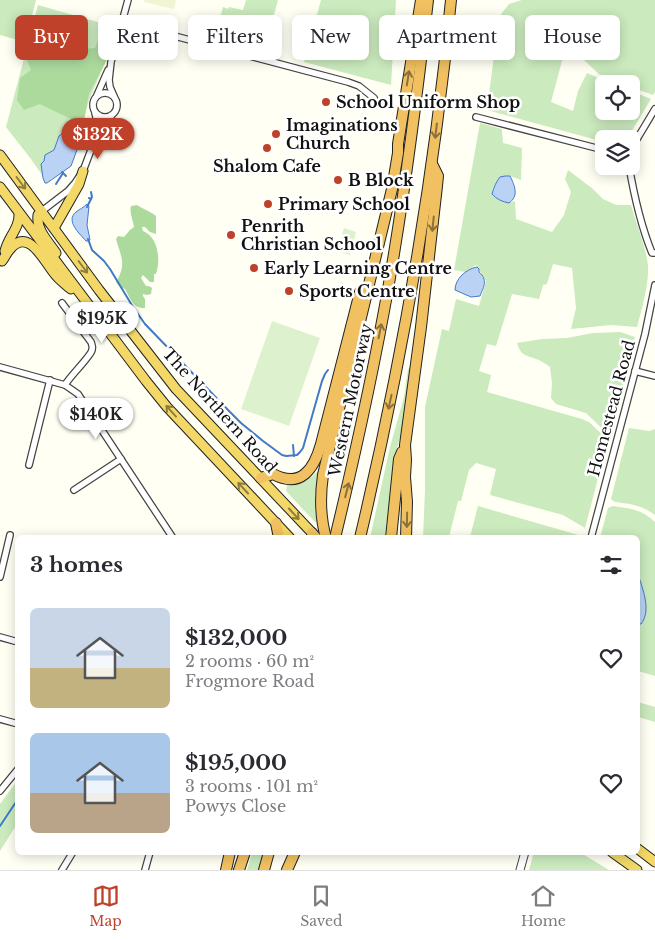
<!DOCTYPE html>
<meta charset="utf-8">
<style>
:root{--surface:#fff;--page:#f2f2f3;--text:#2b2b33;--muted:#7c7c81;--line:#e1e1e2;--accent:#bf412a}
body{margin:0;font-family:"Libre Baskerville",serif;background:var(--page);color:var(--text);height:100vh;display:flex;flex-direction:column;font-size:19px;white-space:nowrap}
*{box-sizing:border-box;margin:0}
p{font-size:16px;color:var(--muted)}
.icon{flex:none;width:28px;height:28px;fill:none;stroke:currentColor;stroke-width:2;stroke-linecap:round;stroke-linejoin:round}
.map{position:relative;flex:1;overflow:hidden}
.panel{position:absolute;left:15px;top:535px;width:625px;height:320px;display:flex;flex-direction:column;background:var(--surface);border-radius:8px;box-shadow:0 2px 12px #0003}
.panel>*{flex:none}
.top-card{position:absolute;left:15px;top:15px;width:625px;height:45px;display:flex;gap:10px}
.buttons{position:absolute;left:595px;top:75px;display:grid;gap:10px}
.buttons a{display:grid;place-items:center;width:45px;height:45px;border-radius:8px;background:var(--surface);box-shadow:0 2px 12px #0003;font-size:25px}
.price{position:absolute;translate:-50% -42px;padding:0 11px;border-radius:18px;background:#fff;color:#222;font-size:16px;line-height:32px;filter:drop-shadow(0 1px 2px #0008)}
.price::after{content:'';position:absolute;left:50%;top:30px;width:15px;height:11px;margin-left:-8px;background:inherit;clip-path:polygon(0 0,100% 0,50% 100%)}
.price.selected{background:var(--accent);color:#fff}
ul{padding:0;list-style:none}
li{display:flex;align-items:center;gap:15px;height:125px;padding:0 15px}
li span{display:grid;place-items:center;flex:none;width:140px;height:100px;border-radius:8px;color:#555}
li>.icon{margin-inline-start:auto}
span .icon{width:60px;height:60px;fill:#fffc;stroke-width:1}
li b{font-size:21px}
h2{display:flex;justify-content:space-between;align-items:center;height:60px;padding:0 15px;font-size:21px}
.chip{padding:0 18px;border-radius:8px;background:var(--surface);box-shadow:0 2px 12px #0003;font-size:18px;line-height:45px}
.chip.selected{background:var(--accent);color:#fff}
.menu{display:flex;justify-content:space-around;align-items:center;height:70px;border-top:1px solid var(--line);background:var(--surface);font-size:14px;color:var(--muted)}
.menu a{display:grid;justify-items:center;gap:2px}
.menu .selected{color:var(--accent)}
.map>svg:first-child{display:block}
</style>
<div class="map">
<svg width="655" height="870" viewBox="0 0 655 870">
<rect width="100%" height="100%" fill="#fffff4"/>
<path fill="#f1f5d4" d="M 144,0 L 176,0 L 174,9 L 144,2 Z"/>
<g fill="#cbeabe">
<path d="M 0,0 L 36,0 L 25,42 L 0,35 Z"/>
<path d="M 246,0 L 278,0 L 264,51 L 215,37 L 223,7 L 228,9 L 229,7 L 243,10 Z"/>
<path d="M 321,0 L 396,0 L 391,85 L 304,62 Z"/>
<path d="M 522,0 L 655,0 L 655,92 L 653,95 L 631,87 L 631,84 L 622,84 L 601,76 L 571,48 L 566,46 L 551,102 L 573,111 L 578,91 L 587,73 L 613,84 L 604,84 L 604,111 L 631,111 L 631,91 L 651,99 L 627,139 L 604,139 L 604,142 L 487,110 L 499,17 L 509,4 Z"/>
<path d="M 38,5 L 115,27 L 106,61 L 89,100 L 72,164 L 47,182 L 31,159 L 6,127 Z"/>
<path d="M 480,123 L 502,129 L 503,143 L 522,148 L 521,180 L 510,176 L 500,177 L 493,188 L 492,193 L 509,203 L 515,201 L 516,219 L 552,232 L 564,215 L 571,192 L 565,179 L 568,170 L 593,189 L 603,199 L 616,205 L 631,205 C 636,223 646,247 648,266 C 649,284 642,309 637,327 L 611,325 L 571,329 L 576,308 L 572,268 L 553,264 L 547,284 L 543,285 L 539,299 L 512,294 L 496,346 L 487,344 L 479,371 L 491,375 L 487,392 L 582,419 L 589,422 L 608,440 L 585,528 L 563,515 L 490,495 L 496,469 L 476,463 L 469,470 L 461,501 L 458,501 L 449,537 L 423,538 L 425,490 L 425,407 L 442,329 L 449,331 L 456,299 L 479,306 L 486,281 L 476,265 L 465,272 L 454,270 Z"/>
<path d="M 620,332 L 635,337 L 610,436 L 586,413 L 556,404 L 551,398 L 552,383 L 550,367 C 547,365 543,362 539,360 C 527,355 521,357 517,343 L 542,339 L 567,338 L 593,333 Z"/>
<path d="M 410,368 L 402,432 L 394,458 L 385,537 L 370,538 L 390,447 L 404,397 L 408,369 Z"/>
<path d="M 629,428 L 649,431 L 655,429 L 655,515 C 646,508 634,504 622,503 C 617,502 615,503 611,499 Z"/>
<path d="M 318,471 L 320,472 C 315,489 314,505 317,522 L 315,522 L 286,491 L 287,485 C 300,486 309,480 318,471 Z"/>
<path d="M 478,506 L 582,536 L 581,537 L 470,537 Z"/>
<path d="M 613,506 C 631,509 641,509 655,522 L 655,676 L 638,671 L 638,538 L 600,538 L 608,508 Z"/>
<path d="M 638,702 L 655,707 L 655,722 L 638,717 Z"/>
<path d="M 17,781 L 17,824 L 0,851 L 0,804 Z"/>
<path d="M 534,852 L 581,853 L 609,870 L 529,870 Z"/>
<path d="M 252,853 L 265,853 L 259,870 L 247,870 Z"/>
</g>
<g fill="#acda9d">
<path d="M 55,29 L 72,39 L 83,49 L 95,48 L 102,30 L 113,34 L 106,61 L 89,94 L 83,125 L 40,104 L 24,110 L 17,100 L 20,78 L 31,70 L 26,58 L 37,35 Z"/>
<path d="M 137,205 C 143,209 150,211 156,216 L 156,234 L 150,232 L 145,227 L 142,227 L 143,231 C 158,237 161,259 156,274 L 154,274 L 154,282 L 150,282 L 143,275 L 141,278 L 146,286 L 149,286 L 152,288 L 151,294 L 147,295 L 143,294 L 143,296 L 145,299 L 145,308 C 133,309 130,298 125,289 L 120,287 L 116,282 C 127,264 121,257 116,239 L 118,236 L 124,237 L 130,230 L 134,227 C 133,220 129,213 131,206 Z"/>
</g>
<g fill="#def1cf">
<path d="M 344,228 L 356,232 L 350,255 L 337,251 Z"/>
<path d="M 272,321 L 320,338 L 289,426 L 241,409 Z"/>
</g>
<g fill="#bad3f5" stroke="#4279cb">
<path d="M 79,126 L 81,129 L 81,139 L 71,166 L 47,183 L 45,183 L 43,178 L 41,164 L 44,161 L 45,155 L 54,150 L 59,136 L 66,131 Z"/>
<path d="M 505,176 L 510,176 C 515,186 519,196 509,203 C 503,202 496,199 492,194 C 494,187 496,182 500,177 Z"/>
<path d="M 87,204 L 89,206 L 87,225 L 90,240 L 88,241 L 86,241 C 80,234 65,221 76,212 C 80,209 83,208 87,204 Z"/>
<path d="M 477,267 L 479,269 L 479,272 C 488,280 484,286 480,296 L 471,297 L 455,290 C 455,279 466,269 477,267 Z"/>
<path d="M 638,574 C 642,588 652,610 641,624 L 638,624 Z"/>
</g>
<g fill="none" stroke-linecap="round" stroke-linejoin="round">
<g stroke="#4279cb" stroke-width="2">
<path d="M 62,172 L 66,176"/>
<path d="M 56,184 L 63,173"/>
<path d="M 91,199 L 92,197 L 91,192"/>
<path d="M 87,207 L 91,199 L 89,198"/>
<path d="M 88,239 L 92,250 L 104,261 L 110,269 L 133,307 L 145,324 L 229,411 L 241,423 L 263,441 L 282,455 L 286,456 L 297,455 L 300,452 L 303,448 L 322,381 L 325,374 L 328,370"/>
<path d="M 293,445 L 294,456"/>
<path d="M 0,826 L 18,799"/>
</g>
<defs>
<g id="minor">
<path d="M 122,22 L 348,82 L 359,86 L 374,98"/>
<circle cx="105" cy="105" r="12"/>
<path d="M 97,95 L 108,70"/>
<path d="M 114,96 L 110,87 L 109,80 L 111,62 L 128,0"/>
<path d="M 95,113 L 98,125 L 96,135"/>
<path d="M 476,117 L 604,150"/>
<path d="M 631,149 L 655,109"/>
<path d="M 629,166 C 634,195 641,226 652,253 L 655,253"/>
<path d="M 42,211 L 68,191 L 75,183 L 83,171 L 94,142 L 111,116"/>
<path d="M 62,303 L 91,342 C 92,345 93,346 92,350 C 91,356 70,376 65,385"/>
<path d="M 0,367 L 65,385 L 78,394 L 173,538"/>
<path d="M 635,371 L 655,376"/>
<path d="M 29,465 L 50,380"/>
<path d="M 74,490 L 121,459"/>
<path d="M 591,538 L 645,334 L 655,285"/>
<path d="M 0,577 L 10,535"/>
<path d="M 0,637 L 18,642"/>
<path d="M 0,719 L 18,724"/>
<path d="M 0,791 L 18,769"/>
<path d="M 62,870 L 73,852"/>
<path d="M 145,870 L 150,852"/>
</g>
<path id="tertiary" d="M 520,870 L 525,852"/>
<g id="trunk">
<path d="M 0,155 L 99,290 L 176,389 L 316,537"/>
<path d="M 0,187 L 146,381 L 167,407 L 290,538"/>
<path d="M 42,211 L 38,215 C 36,230 48,241 56,253"/>
<path d="M 54,228 L 79,184 L 83,171"/>
<path d="M 5,251 C 8,237 20,228 19,213"/>
<path d="M 2,261 C 5,257 7,252 11,248 C 29,228 44,261 54,273 C 58,279 65,284 71,289"/>
<path d="M 638,849 L 655,862"/>
<path d="M 612,852 L 637,870"/>
</g>
<g id="motorway">
<path d="M 261,478 L 273,474 C 301,489 314,469 321,444 L 360,292"/>
<path d="M 276,523 L 279,538"/>
<path d="M 312,533 L 314,538"/>
<path d="M 326,538 C 320,517 320,496 323,475 L 392,189 L 398,153 L 398,144 L 421,0"/>
<path d="M 335,538 C 355,455 373,373 388,289 C 405,193 417,97 428,0"/>
<path d="M 360,538 C 402,360 434,181 451,0"/>
<path d="M 391,538 L 399,459 L 402,452"/>
<path d="M 406,538 L 407,502 L 405,477 L 406,460 L 405,445 L 421,327 L 437,186 L 438,176 L 432,164"/>
<path d="M 226,870 L 230,852"/>
<path d="M 239,870 L 245,852"/>
<path d="M 264,870 L 269,852"/>
<path d="M 287,870 L 295,852"/>
</g>
</defs>
<use href="#minor" stroke="#444" stroke-width="8"/>
<use href="#tertiary" stroke="#444" stroke-width="9"/>
<use href="#trunk" stroke="#222" stroke-width="11"/>
<use href="#motorway" stroke="#222" stroke-width="12"/>
<use href="#minor" stroke="#fff" stroke-width="5.5"/>
<use href="#tertiary" stroke="#fff" stroke-width="7"/>
<use href="#trunk" stroke="#f3d867" stroke-width="9"/>
<use href="#motorway" stroke="#f1c060" stroke-width="10"/>
</g>
<defs><path id="oneway-shaft" d="M-6 0H5M1.5-3L5.5 0L1.5 3" fill="none" stroke-width="1.6" stroke-linecap="round" stroke-linejoin="round" transform="scale(1.25)"/></defs>
<g stroke="#8c713c">
<use href="#oneway-shaft" transform="translate(408 78) rotate(-81)"/>
<use href="#oneway-shaft" transform="translate(436 131) rotate(97)"/>
<use href="#oneway-shaft" transform="translate(433 224) rotate(96)"/>
<use href="#oneway-shaft" transform="translate(380 331) rotate(-79)"/>
<use href="#oneway-shaft" transform="translate(390 402) rotate(102)"/>
<use href="#oneway-shaft" transform="translate(347 490) rotate(-76)"/>
<use href="#oneway-shaft" transform="translate(407 520) rotate(91)"/>
</g>
<g stroke="#8d7e40">
<use href="#oneway-shaft" transform="translate(21 183) rotate(53)"/>
<use href="#oneway-shaft" transform="translate(83 267) rotate(53)"/>
<use href="#oneway-shaft" transform="translate(171 411) rotate(-132)"/>
<use href="#oneway-shaft" transform="translate(243 488) rotate(-133)"/>
<use href="#oneway-shaft" transform="translate(294 514) rotate(47)"/>
</g>
<g fill="#bf412a" stroke="#fff" stroke-width="2">
<circle cx="326" cy="102" r="5"/>
<circle cx="276" cy="134" r="5"/>
<circle cx="267" cy="148" r="5"/>
<circle cx="338" cy="180" r="5"/>
<circle cx="268" cy="204" r="5"/>
<circle cx="231" cy="235" r="5"/>
<circle cx="254" cy="268" r="5"/>
<circle cx="289" cy="291" r="5"/>
</g>
<g text-anchor="middle" stroke-width="5" stroke-linejoin="round" paint-order="stroke">
<g font-size="16" font-weight="bold" fill="#111" stroke="#fff" text-anchor="start">
<text x="336" y="108">School Uniform Shop</text>
<text x="286" y="131">Imaginations<tspan x="286" dy="18">Church</tspan></text>
<text x="267" y="172" text-anchor="middle">Shalom Cafe</text>
<text x="348" y="186">B Block</text>
<text x="278" y="210">Primary School</text>
<text x="241" y="232">Penrith<tspan x="241" dy="18">Christian School</tspan></text>
<text x="264" y="274">Early Learning Centre</text>
<text x="299" y="297">Sports Centre</text>
</g>
<g font-size="16" fill="#111" stroke="#fff">
<text transform="translate(350 400) rotate(-78)" y="6">Western Motorway</text>
<text transform="translate(611 408) rotate(-75)" y="6">Homestead Road</text>
<text transform="translate(220 410) rotate(48)" y="6">The Northern Road</text>
</g>
</g>
</svg>
<div class="buttons">
<a><svg class="icon" aria-label="locate" viewBox="0 0 24 24"><circle cx="12" cy="12" r="6"/><path d="M12 2v4M12 18v4M2 12h4M18 12h4"/></svg></a>
<a><svg class="icon" aria-label="layers" viewBox="0 0 24 24"><path d="M12 4l9 5-9 5-9-5zM3 14l9 5 9-5"/></svg></a>
</div>
<b class="price selected" style="left:98px;top:160px">$132K</b>
<b class="price" style="left:102px;top:344px">$195K</b>
<b class="price" style="left:96px;top:440px">$140K</b>
<div class="top-card">
<a class="chip selected">Buy</a>
<a class="chip">Rent</a>
<a class="chip">Filters</a>
<a class="chip">New</a>
<a class="chip">Apartment</a>
<a class="chip">House</a>
</div>
<section class="panel">
<h2>3 homes<svg class="icon" aria-label="filters" viewBox="0 0 24 24"><path d="M4 7h16M4 17h16"/><circle cx="9" cy="7" r="2"/><circle cx="15" cy="17" r="2"/></svg></h2>
<ul>
<li><span style="background:linear-gradient(#c9d6e8 60%,#c2b280 0)"><svg class="icon" aria-label="home" viewBox="0 0 24 24"><path d="M3 11l9-7 9 7M6 9v11h12V9"/></svg></span><div><b>$132,000</b><p>2 rooms · 60 m²</p><p>Frogmore Road</p></div><svg class="icon" aria-label="heart" viewBox="0 0 24 24"><path d="M12 20l-8-8c-3-5 5-10 8-4 3-6 11-1 8 4z"/></svg></li>
<li><span style="background:linear-gradient(#a9c7e8 60%,#b9a48a 0)"><svg class="icon" aria-label="home" viewBox="0 0 24 24"><path d="M3 11l9-7 9 7M6 9v11h12V9"/></svg></span><div><b>$195,000</b><p>3 rooms · 101 m²</p><p>Powys Close</p></div><svg class="icon" aria-label="heart" viewBox="0 0 24 24"><path d="M12 20l-8-8c-3-5 5-10 8-4 3-6 11-1 8 4z"/></svg></li>
</ul>
</section>
</div>
<nav class="menu">
<a class="selected"><svg class="icon" aria-label="map" viewBox="0 0 24 24"><path d="M3 6l6-2 6 2 6-2v14l-6 2-6-2-6 2zM9 4v14M15 6v14"/></svg>Map</a>
<a><svg class="icon" aria-label="saved" viewBox="0 0 24 24"><path d="M7 4h10v16l-5-4-5 4z"/></svg>Saved</a>
<a><svg class="icon" aria-label="home" viewBox="0 0 24 24"><path d="M3 11l9-7 9 7M6 9v11h12V9"/></svg>Home</a>
</nav>
